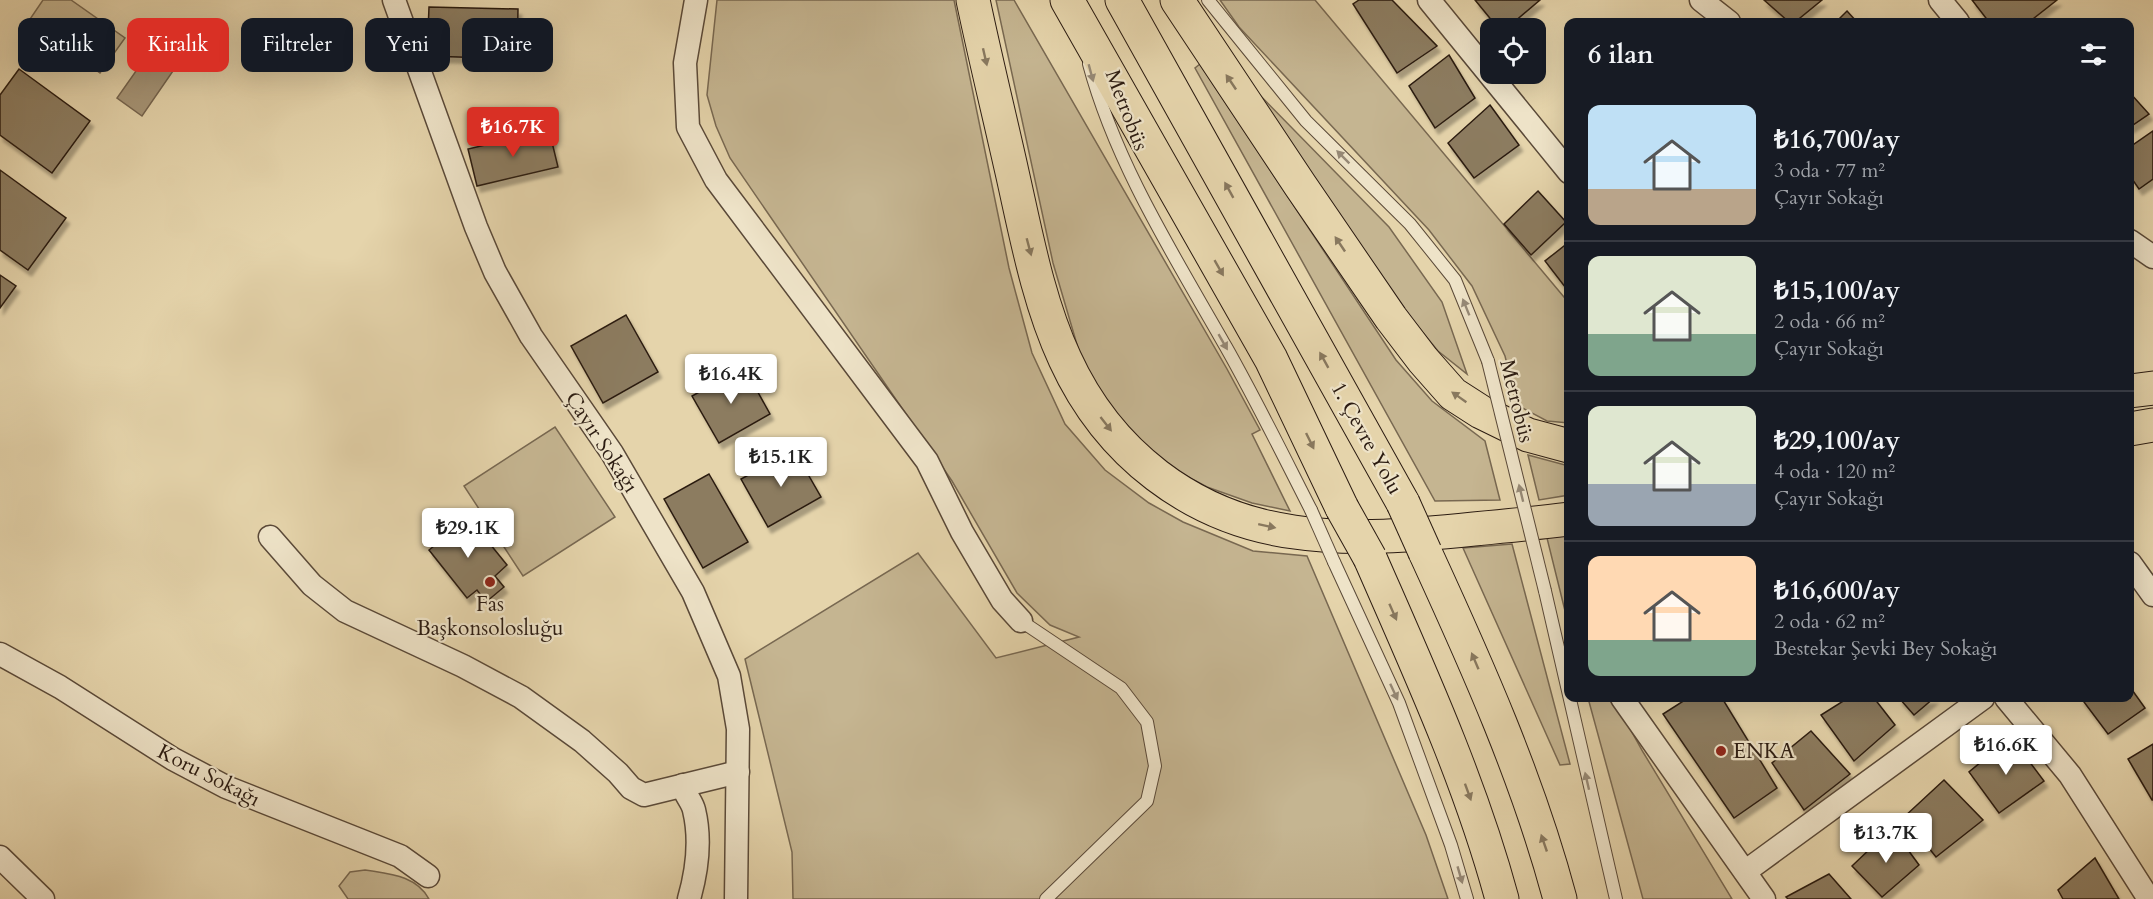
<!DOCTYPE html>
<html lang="tr">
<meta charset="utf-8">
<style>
:root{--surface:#171b24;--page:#20242c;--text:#f1f3f6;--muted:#9ea1a6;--line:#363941;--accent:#d93025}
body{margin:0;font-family:Cardo,serif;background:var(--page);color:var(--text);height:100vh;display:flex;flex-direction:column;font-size:22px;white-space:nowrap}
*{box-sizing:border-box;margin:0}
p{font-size:20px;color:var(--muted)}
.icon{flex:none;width:33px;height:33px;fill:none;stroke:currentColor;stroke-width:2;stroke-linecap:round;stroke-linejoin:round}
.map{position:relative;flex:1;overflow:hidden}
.panel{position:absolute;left:1564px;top:18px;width:570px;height:684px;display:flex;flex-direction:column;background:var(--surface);border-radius:12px;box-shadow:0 6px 24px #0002}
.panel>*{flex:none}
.top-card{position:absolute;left:18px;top:18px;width:570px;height:54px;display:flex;gap:12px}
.buttons{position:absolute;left:1480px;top:18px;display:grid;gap:12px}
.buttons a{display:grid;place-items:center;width:66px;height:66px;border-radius:12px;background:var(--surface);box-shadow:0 6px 24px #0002;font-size:30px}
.price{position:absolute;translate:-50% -51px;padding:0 14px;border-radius:6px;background:#fff;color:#222;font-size:20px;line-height:39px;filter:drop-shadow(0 2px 3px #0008)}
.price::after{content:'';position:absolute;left:50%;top:36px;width:18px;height:14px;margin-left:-9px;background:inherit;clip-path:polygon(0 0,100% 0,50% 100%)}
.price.selected{background:var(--accent);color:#fff}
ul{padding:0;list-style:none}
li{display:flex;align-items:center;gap:18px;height:150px;padding:0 24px}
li+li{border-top:2px solid var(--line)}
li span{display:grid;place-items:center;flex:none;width:168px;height:120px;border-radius:12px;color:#555}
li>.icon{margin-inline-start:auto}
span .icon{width:72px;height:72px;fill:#fffc;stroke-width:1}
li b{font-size:26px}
h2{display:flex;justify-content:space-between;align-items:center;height:72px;padding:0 24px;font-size:26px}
.chip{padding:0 21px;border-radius:12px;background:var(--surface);box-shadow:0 6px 24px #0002;font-size:21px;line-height:54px}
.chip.selected{background:var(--accent);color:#fff}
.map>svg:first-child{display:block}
</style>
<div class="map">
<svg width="2153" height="899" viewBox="0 0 2153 899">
<defs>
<filter id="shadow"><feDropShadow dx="3.5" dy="6" stdDeviation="1.5" flood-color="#0004"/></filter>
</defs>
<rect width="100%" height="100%" fill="#e5d4ab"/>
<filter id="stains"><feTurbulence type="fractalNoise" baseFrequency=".00333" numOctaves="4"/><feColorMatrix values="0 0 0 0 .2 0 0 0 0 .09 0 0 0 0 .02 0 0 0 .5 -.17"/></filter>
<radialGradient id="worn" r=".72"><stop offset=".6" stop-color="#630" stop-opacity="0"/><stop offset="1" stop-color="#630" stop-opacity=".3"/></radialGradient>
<g fill="#c5b591" stroke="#786851" stroke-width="1.5">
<path d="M 43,0 L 71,0 L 125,38 L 100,73 L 28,22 Z"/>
<path d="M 717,0 L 954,0 L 1009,268 L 1032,353 L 1065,424 L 1105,470 L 1149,503 L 1183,522 L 1253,551 L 1307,556 L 1426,835 L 1448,899 L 793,899 L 792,852 L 745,659 L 918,553 L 996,658 L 1079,637 L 1050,625 L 1017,593 L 952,481 L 730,158 L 716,126 L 707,95 Z"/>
<path d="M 996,0 L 1014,0 L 1227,369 L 1260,430 L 1252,434 L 1290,511 L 1252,503 L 1207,487 L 1160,462 L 1119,420 L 1083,365 L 1053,263 Z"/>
<path d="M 1220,0 L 1315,0 L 1569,303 L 1569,423 L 1547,421 L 1517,405 L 1505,356 L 1472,286 L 1429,230 L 1239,27 Z"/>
<path d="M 1200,64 L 1396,360 L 1432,401 L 1485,441 L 1500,500 L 1435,501 L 1195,68 Z"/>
<path d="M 1249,84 L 1389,227 L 1442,302 L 1467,374 L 1438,351 L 1396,300 Z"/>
<path d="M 555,427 L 615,517 L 523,576 L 464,486 Z"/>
<path d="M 1528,455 L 1569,466 L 1569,495 L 1539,500 Z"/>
<path d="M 1569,531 L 1569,627 L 1546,534 Z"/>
<path d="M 1512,544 L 1570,764 L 1560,765 L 1463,548 Z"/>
<path d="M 1588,698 L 1613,698 L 1643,752 L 1732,899 L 1643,899 Z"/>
<path d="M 365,870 C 389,874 416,875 429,899 L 348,899 L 339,886 L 350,872 Z"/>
</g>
<path fill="#a69577" stroke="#75644e" stroke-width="1.5" d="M 148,54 L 173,71 L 142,116 L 117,98 Z"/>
<g fill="#8c7b61" stroke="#2b1b11" stroke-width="1.5" filter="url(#shadow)">
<path d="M 1359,0 L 1392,0 L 1437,46 L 1397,73 L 1353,4 Z"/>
<path d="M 1475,0 L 1540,0 L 1507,28 L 1498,28 Z"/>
<path d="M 1764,0 L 1822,0 L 1795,22 L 1789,22 Z"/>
<path d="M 1972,0 L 2057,0 L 2029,22 L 1989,22 Z"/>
<path d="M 429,7 L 518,9 L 517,59 L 427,56 Z"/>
<path d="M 1847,11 L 1857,22 L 1836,22 Z"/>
<path d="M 1449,55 L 1475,98 L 1435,128 L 1409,86 Z"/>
<path d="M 19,69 L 90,121 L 52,173 L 0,135 L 0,95 Z"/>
<path d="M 2130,93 L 2149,114 L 2130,127 Z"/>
<path d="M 1490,105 L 1519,145 L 1474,178 L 1448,143 Z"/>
<path d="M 549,130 L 558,167 L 477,186 L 468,149 Z"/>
<path d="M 2153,131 L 2153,179 L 2139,189 L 2130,176 L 2130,147 Z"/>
<path d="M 0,170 L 66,218 L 28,270 L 0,250 Z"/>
<path d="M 1538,191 L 1566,222 L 1531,255 L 1504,224 Z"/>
<path d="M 1569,242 L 1569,292 L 1545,261 Z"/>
<path d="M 0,275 L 16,286 L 0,308 Z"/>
<path d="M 626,315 L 658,372 L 603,403 L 571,346 Z"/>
<path d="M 744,367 L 770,414 L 719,443 L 692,396 Z"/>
<path d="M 794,450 L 821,497 L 768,527 L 741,479 Z"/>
<path d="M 709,474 L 748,542 L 703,568 L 664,499 Z"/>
<path d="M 448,518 L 457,528 L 469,518 L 507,565 L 495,576 L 504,587 L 486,602 L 477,590 L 467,598 L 429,550 L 439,542 L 430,532 Z"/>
<path d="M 2130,687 L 2145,708 L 2108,734 L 2081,698 L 2130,698 Z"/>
<path d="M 1688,698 L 1722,698 L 1777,788 L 1734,818 L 1663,714 Z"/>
<path d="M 1848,698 L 1874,698 L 1895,725 L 1854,761 L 1821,715 Z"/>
<path d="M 1899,698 L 1934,698 L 1914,715 Z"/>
<path d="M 1811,731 L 1850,774 L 1804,810 L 1772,763 Z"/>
<path d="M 2011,737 L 2044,781 L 1999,813 L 1969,772 Z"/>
<path d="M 2153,744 L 2153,800 L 2152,800 L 2128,759 Z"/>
<path d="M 1944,780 L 1983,820 L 1936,857 L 1904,817 Z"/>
<path d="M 1892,828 L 1919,865 L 1882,897 L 1852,866 Z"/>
<path d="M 2095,858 L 2119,899 L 2063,899 L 2058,890 Z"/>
<path d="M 1829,874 L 1851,899 L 1788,899 L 1786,897 Z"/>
</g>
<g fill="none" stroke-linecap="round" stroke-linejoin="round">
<defs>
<g id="lane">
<path d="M 1208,0 L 1306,121 L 1410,224 L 1455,280 L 1488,361"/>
<path d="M 1089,64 C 1116,165 1175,257 1226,347 C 1256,400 1283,455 1311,510"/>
<path d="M 1334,562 L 1399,703 L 1451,845 L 1467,899"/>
<path d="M 1545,591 L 1616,899"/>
<path d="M 1021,621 L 1121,688 L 1147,722 L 1155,766 L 1147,801 L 1046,899"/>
</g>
<g id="street">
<path d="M 394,0 L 476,227 L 495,272 L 531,336 L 612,453 L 693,592 L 729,676 L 738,729 L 736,899"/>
<path d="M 696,0 L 685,63 L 688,127 L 716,180 L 927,461 L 962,532 L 1002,600 L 1021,621"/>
<path d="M 1429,0 L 1569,172"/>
<path d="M 1701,0 L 1729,22"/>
<path d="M 1940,0 L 1958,22"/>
<path d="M 2130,241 L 2153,257"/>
<path d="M 270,537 L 312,585 L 345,611 L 463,666 L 521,697 L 582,741 L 618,773 L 631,788 L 644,795 L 738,772"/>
<path d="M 2130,563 L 2153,595"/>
<path d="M 0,654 L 60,687 L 173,759 L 226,787 L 400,856 L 428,876"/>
<path d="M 1622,698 L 1764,899"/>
<path d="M 2006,698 L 2070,775 L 2149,899"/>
<path d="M 683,785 C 685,796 692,801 694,810 C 701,839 697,871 689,899"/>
<path d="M 0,857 L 43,899"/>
<path d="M 1746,871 L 1983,698"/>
</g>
<g id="highway">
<path d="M 973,0 C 985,57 999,114 1012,172 C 1026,234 1038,301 1065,359 C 1108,453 1191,518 1294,532 C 1353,541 1415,535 1474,529 C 1506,526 1538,523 1569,519"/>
<path d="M 1067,0 L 1271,359 L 1342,508"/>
<path d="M 1122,0 L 1403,503"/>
<path d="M 1177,0 L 1300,185 L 1391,318 L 1423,360 L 1453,394 L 1481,412 L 1528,435 L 1569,446"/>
<path d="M 2130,391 L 2153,388"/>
<path d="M 2130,429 L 2153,425"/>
<path d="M 1425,552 C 1477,665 1528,779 1560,899"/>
<path d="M 1370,558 C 1419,670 1470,781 1502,899"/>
</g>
</defs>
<use href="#lane" stroke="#5a4938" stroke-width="14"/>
<use href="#street" stroke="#5a4938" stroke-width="25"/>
<use href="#highway" stroke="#2b1b11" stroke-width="35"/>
<use href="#lane" stroke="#eee3c8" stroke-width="12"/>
<use href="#street" stroke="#eee3c8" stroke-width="22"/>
<use href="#highway" stroke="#e5d4ab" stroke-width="33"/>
<defs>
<g id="lane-bridge">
<path d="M 1488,361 L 1545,591"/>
<path d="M 1311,510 L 1334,562"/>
</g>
<g id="highway-bridge">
<path d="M 1403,503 L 1425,552"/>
<path d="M 1342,508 L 1370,558"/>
</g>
</defs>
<use href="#lane-bridge" stroke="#5a4938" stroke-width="14" stroke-linecap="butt"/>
<use href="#highway-bridge" stroke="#2b1b11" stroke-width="35" stroke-linecap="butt"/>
<use href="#lane-bridge" stroke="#eee3c8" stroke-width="12"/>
<use href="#highway-bridge" stroke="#e5d4ab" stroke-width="33"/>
</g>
<defs><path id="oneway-solid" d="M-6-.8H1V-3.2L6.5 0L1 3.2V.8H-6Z" transform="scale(1.5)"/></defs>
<g fill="#88785e">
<use href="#oneway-solid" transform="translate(985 57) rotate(77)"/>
<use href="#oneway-solid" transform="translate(1231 82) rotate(-124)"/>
<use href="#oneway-solid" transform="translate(1229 190) rotate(-119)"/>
<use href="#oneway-solid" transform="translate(1340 244) rotate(-124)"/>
<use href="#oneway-solid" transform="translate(1029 247) rotate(75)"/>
<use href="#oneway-solid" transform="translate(1219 268) rotate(60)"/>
<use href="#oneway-solid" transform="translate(1324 360) rotate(-119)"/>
<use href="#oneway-solid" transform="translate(1459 397) rotate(-145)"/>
<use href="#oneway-solid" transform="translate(1106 424) rotate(52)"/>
<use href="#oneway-solid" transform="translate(1310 441) rotate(64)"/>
<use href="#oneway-solid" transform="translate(1267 526) rotate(12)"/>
<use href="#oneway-solid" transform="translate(1393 612) rotate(66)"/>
<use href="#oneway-solid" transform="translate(1475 661) rotate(-113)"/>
<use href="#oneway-solid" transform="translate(1468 792) rotate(70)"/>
<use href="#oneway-solid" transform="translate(1544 843) rotate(-109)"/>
</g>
<g fill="#968976">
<use href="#oneway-solid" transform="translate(1091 73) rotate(75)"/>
<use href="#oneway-solid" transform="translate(1343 157) rotate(-135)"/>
<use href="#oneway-solid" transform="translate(1466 307) rotate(-112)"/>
<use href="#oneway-solid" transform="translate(1223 342) rotate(60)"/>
<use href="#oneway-solid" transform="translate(1521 493) rotate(-104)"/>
<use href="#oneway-solid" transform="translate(1394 692) rotate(65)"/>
<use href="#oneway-solid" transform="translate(1587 781) rotate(-103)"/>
<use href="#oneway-solid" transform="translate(1460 875) rotate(74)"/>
</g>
<g fill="#8f2418" stroke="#eee3c8" stroke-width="2">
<circle cx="490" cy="582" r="6"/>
<circle cx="1721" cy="751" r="6"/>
</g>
<g text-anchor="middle" stroke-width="4.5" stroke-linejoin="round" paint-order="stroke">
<g font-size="21" fill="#2b1b11" stroke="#eee3c8">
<text transform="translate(1127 110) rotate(69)" y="7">Metrobüs</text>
<text transform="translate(1517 401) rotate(76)" y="7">Metrobüs</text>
<text transform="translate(1367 438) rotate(61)" y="7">1. Çevre Yolu</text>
<text transform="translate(602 442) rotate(57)" y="7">Çayır Sokağı</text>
<text transform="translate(209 775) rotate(27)" y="7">Koru Sokağı</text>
</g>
<g font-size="21" fill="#2b1b11" stroke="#eee3c8">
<text x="490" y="611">Fas<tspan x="490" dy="24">Başkonsolosluğu</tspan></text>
<text x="1733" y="758" text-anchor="start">ENKA</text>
</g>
</g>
<rect width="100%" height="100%" filter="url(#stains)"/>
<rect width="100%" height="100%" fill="url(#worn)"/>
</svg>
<div class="buttons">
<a><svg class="icon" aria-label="locate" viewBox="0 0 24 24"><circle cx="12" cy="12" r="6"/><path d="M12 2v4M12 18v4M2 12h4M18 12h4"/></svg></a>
</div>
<b class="price selected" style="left:513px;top:158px">₺16.7K</b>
<b class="price" style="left:731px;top:405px">₺16.4K</b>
<b class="price" style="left:781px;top:488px">₺15.1K</b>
<b class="price" style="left:468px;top:559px">₺29.1K</b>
<b class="price" style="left:2006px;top:776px">₺16.6K</b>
<b class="price" style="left:1886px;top:864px">₺13.7K</b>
<div class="top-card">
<a class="chip">Satılık</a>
<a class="chip selected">Kiralık</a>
<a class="chip">Filtreler</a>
<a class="chip">Yeni</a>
<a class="chip">Daire</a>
</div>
<section class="panel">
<h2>6 ilan<svg class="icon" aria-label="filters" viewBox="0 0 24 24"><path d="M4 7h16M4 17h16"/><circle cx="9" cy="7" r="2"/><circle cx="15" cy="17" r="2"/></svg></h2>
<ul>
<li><span style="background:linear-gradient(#bfe0f5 70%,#b9a48a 0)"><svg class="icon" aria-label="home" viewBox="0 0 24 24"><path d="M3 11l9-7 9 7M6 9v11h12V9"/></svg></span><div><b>₺16,700/ay</b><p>3 oda · 77 m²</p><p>Çayır Sokağı</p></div></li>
<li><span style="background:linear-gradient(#dfe7d0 65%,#7fa58c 0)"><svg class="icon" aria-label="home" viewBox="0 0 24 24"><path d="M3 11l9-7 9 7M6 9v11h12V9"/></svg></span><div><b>₺15,100/ay</b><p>2 oda · 66 m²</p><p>Çayır Sokağı</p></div></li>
<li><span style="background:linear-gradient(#dfe7d0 65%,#9aa5b1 0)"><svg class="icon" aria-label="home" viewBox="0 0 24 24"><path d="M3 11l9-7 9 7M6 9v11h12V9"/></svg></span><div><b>₺29,100/ay</b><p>4 oda · 120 m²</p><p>Çayır Sokağı</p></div></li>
<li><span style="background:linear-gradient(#ffd9b3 70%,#7fa58c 0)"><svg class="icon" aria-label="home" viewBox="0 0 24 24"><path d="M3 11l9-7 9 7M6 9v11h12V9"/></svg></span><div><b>₺16,600/ay</b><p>2 oda · 62 m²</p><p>Bestekar Şevki Bey Sokağı</p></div></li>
</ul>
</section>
</div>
